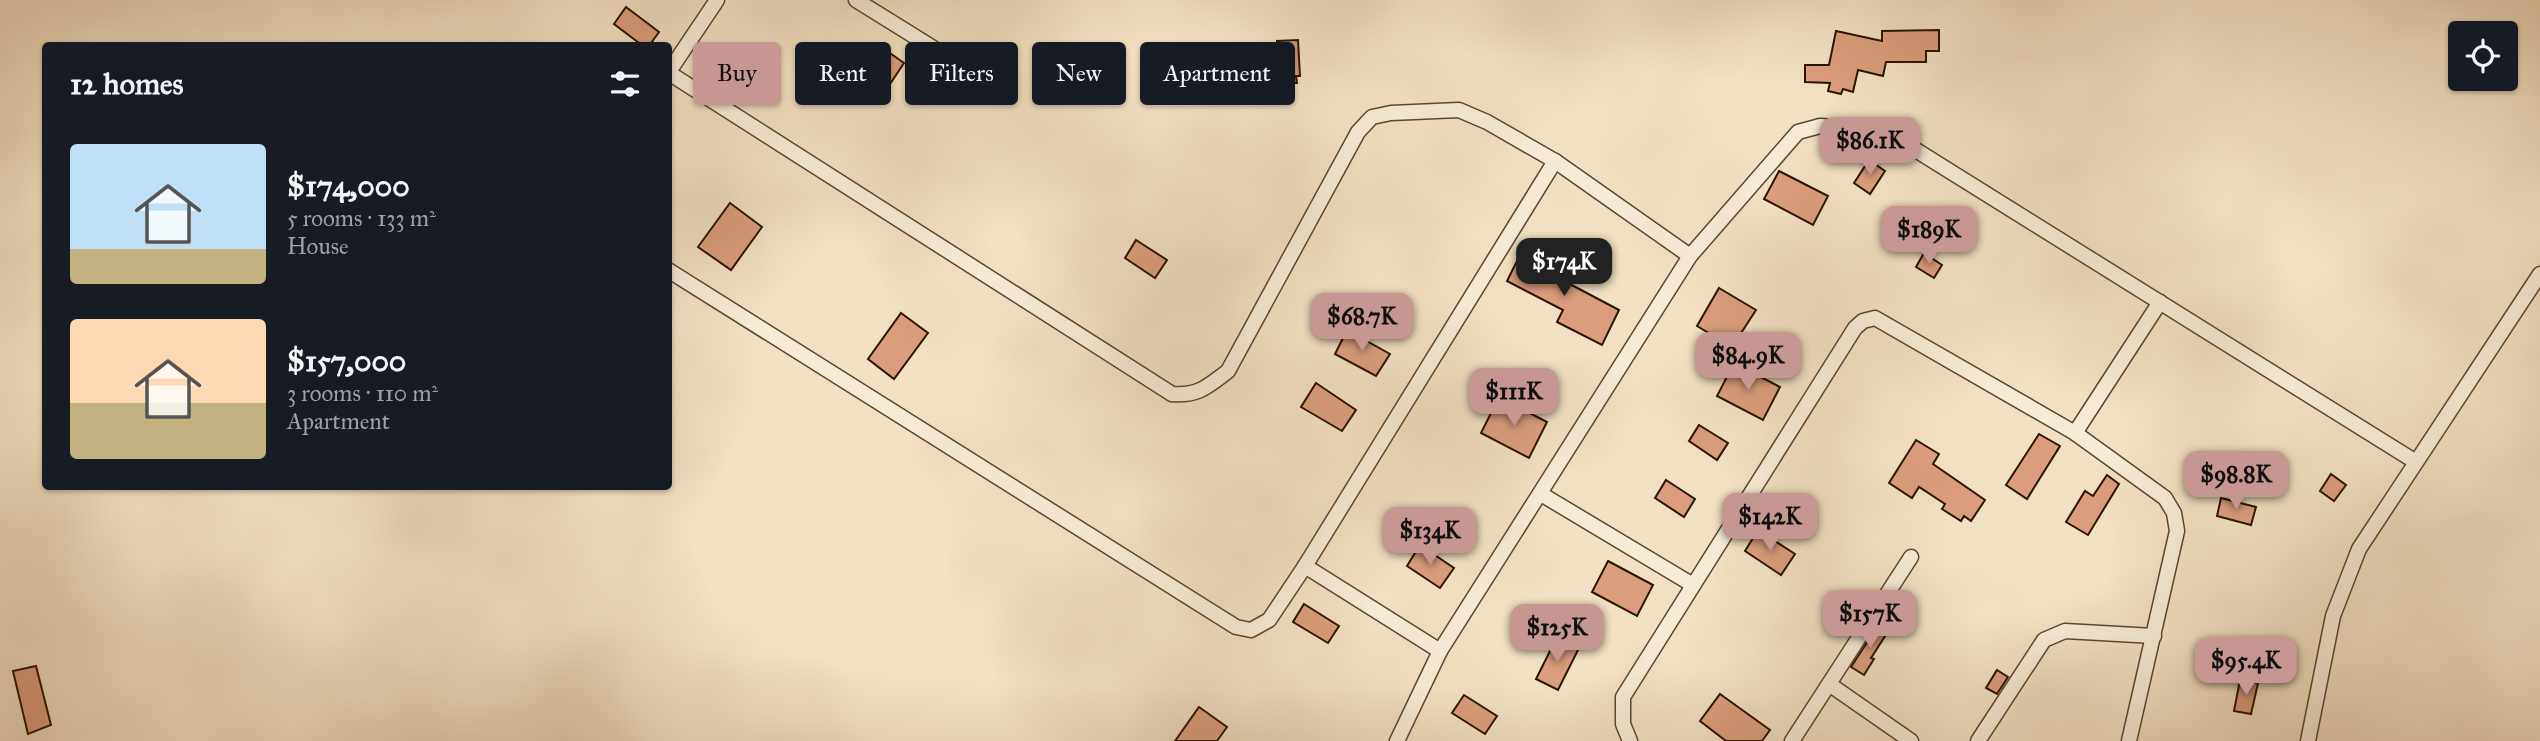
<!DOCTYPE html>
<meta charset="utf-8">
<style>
:root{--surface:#171b24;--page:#242831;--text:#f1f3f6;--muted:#9ea1a6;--accent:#c59692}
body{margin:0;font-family:"IM FELL Great Primer",serif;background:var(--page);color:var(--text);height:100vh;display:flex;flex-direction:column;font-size:26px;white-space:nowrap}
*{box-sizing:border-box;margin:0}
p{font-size:23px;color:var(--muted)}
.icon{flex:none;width:38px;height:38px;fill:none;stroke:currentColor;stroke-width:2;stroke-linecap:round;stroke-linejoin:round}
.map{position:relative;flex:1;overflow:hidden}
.drawer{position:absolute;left:42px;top:42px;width:630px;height:448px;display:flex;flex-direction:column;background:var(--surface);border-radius:7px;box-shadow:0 2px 5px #0004}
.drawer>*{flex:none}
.top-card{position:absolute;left:693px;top:42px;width:665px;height:63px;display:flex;gap:14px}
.controls{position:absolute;left:2448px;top:21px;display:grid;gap:14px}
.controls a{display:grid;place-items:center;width:70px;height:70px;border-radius:7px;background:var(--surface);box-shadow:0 2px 5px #0004;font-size:35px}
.price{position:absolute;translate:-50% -60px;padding:0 16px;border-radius:14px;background:var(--accent);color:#111;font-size:23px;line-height:46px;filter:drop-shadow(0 2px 4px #0008)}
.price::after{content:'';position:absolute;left:50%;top:42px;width:21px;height:16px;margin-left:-10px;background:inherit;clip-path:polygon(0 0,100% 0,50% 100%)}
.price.selected{background:#222;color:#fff}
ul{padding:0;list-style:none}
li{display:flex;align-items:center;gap:21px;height:175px;padding:0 28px}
li span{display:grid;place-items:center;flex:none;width:196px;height:140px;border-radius:7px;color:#555}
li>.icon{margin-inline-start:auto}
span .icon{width:84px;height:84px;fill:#fffc;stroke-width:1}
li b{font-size:30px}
h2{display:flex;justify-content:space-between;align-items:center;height:84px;padding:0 28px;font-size:30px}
.tag{padding:0 24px;border-radius:7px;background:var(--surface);box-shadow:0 2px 5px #0004;font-size:24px;line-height:63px}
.tag.selected{background:var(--accent);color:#111}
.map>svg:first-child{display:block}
</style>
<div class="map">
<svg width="2540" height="741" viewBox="0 0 2540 741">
<rect width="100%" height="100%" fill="#f1e0c1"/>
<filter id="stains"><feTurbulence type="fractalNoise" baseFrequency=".00286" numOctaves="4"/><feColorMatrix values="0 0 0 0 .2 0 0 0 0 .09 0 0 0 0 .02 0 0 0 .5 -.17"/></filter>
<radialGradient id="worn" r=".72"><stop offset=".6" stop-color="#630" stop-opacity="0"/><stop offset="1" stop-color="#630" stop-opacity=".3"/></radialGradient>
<g fill="#db9d7b" stroke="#291400" stroke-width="2">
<path d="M 626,7 L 659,32 L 649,46 L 643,46 L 614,24 Z"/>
<path d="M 1939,30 L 1939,51 L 1926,51 L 1926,62 L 1886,62 L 1883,76 L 1858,70 L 1853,92 L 1843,89 L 1841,94 L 1828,91 L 1830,83 L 1805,82 L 1805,65 L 1829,65 L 1836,31 L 1882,41 L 1882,31 Z"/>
<path d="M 1298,40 L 1300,76 L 1296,76 L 1297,83 L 1278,83 L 1277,72 L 1268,72 L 1268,56 L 1277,56 L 1277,41 Z"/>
<path d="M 887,51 L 904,63 L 880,99 L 863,87 Z"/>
<path d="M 1869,160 L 1885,171 L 1870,194 L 1854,183 Z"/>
<path d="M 1779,171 L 1828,196 L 1813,225 L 1764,199 Z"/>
<path d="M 730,203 L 762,227 L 731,270 L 698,247 Z"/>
<path d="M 1136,240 L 1167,260 L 1155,278 L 1125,258 Z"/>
<path d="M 1522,251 L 1569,276 L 1566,282 L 1619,310 L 1602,345 L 1557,322 L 1563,310 L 1507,281 Z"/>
<path d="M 1924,253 L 1942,265 L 1934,278 L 1916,267 Z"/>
<path d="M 1719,288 L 1756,310 L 1732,347 L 1697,326 Z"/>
<path d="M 901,313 L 928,333 L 894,379 L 868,359 Z"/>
<path d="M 1347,330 L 1390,354 L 1376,376 L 1335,354 Z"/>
<path d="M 1734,363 L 1780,387 L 1763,420 L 1717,396 Z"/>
<path d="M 1316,383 L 1356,410 L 1342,431 L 1301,407 Z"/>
<path d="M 1499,397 L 1547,422 L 1529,458 L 1481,433 Z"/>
<path d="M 1699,425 L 1728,443 L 1717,460 L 1689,441 Z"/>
<path d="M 2039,434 L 2060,446 L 2027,499 L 2006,485 Z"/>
<path d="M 1916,440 L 1939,454 L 1933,464 L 1985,500 L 1971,521 L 1964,516 L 1961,521 L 1942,509 L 1945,504 L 1919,487 L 1912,498 L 1889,483 Z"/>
<path d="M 2331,474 L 2346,485 L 2334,501 L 2320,491 Z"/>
<path d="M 2107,475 L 2119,484 L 2088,535 L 2066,522 L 2085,491 L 2093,496 Z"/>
<path d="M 1666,480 L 1695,499 L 1684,517 L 1655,498 Z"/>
<path d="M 2221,498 L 2256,507 L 2251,525 L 2217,516 Z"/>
<path d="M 1758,530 L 1795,554 L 1781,575 L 1745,551 Z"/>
<path d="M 1420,545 L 1454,568 L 1440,588 L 1407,566 Z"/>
<path d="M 1608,561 L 1653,585 L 1637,616 L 1592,592 Z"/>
<path d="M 1894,601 L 1908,610 L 1897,627 L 1884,617 Z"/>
<path d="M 1304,604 L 1339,626 L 1328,643 L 1293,622 Z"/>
<path d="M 1879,624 L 1889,630 L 1871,658 L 1874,659 L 1864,675 L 1851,667 Z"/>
<path d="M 1557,637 L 1579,648 L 1558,690 L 1536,679 Z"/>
<path d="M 36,666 L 51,725 L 28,734 L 13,671 Z"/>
<path d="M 1997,670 L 2008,677 L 1997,694 L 1986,688 Z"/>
<path d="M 2240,680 L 2258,683 L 2251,714 L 2234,711 Z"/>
<path d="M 1720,694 L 1770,730 L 1762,741 L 1726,741 L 1700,721 Z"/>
<path d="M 1464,695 L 1497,716 L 1485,734 L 1452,713 Z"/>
<path d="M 1199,707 L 1227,727 L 1217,741 L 1175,741 Z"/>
</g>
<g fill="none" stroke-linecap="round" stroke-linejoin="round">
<defs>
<g id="street">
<path d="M 856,0 L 975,74"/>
<path d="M 668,73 L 717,0"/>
<path d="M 669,73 L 1172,394 C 1198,396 1207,387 1228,371 L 1358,132 L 1372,117 L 1391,113 L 1459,110 L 1487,122 L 1555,161 L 1690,256"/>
<path d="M 668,270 L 1236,627 L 1251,630 L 1269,620 L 1305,566 L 1555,161"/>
<path d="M 2075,433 L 2160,302"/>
<path d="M 1541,494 L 1693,585"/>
<path d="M 1305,566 L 1440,651"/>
<path d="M 1829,684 L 1911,741"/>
<path d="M 1397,741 L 1440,651 L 1690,256 L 1798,132 L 1820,126 L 1849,128 L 1911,147 L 2416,462"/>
<path d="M 1630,741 L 1623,724 L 1623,697 L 1855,328 L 1863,321 L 1875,318 L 2075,433 L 2165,498 L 2174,513 L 2177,531 L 2129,741"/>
<path d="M 1792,741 L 1911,557"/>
<path d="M 1978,741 L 2044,640 L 2065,631 L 2154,636"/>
<path d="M 2308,741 L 2333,616 L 2359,549 L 2540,274"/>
</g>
</defs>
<use href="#street" stroke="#5b4730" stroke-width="17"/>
<use href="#street" stroke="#f6ebd7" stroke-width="14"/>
</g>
<rect width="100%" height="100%" filter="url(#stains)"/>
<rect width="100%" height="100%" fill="url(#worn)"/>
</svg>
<div class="controls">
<a><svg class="icon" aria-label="locate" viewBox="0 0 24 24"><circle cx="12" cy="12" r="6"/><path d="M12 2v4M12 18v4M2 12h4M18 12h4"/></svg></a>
</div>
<b class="price" style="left:1870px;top:177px">$86.1K</b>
<b class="price" style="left:1929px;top:266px">$189K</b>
<b class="price selected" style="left:1564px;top:298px">$174K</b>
<b class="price" style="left:1362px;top:353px">$68.7K</b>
<b class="price" style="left:1748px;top:392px">$84.9K</b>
<b class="price" style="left:1514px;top:428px">$111K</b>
<b class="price" style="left:2236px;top:511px">$98.8K</b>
<b class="price" style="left:1770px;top:553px">$142K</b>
<b class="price" style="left:1430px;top:567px">$134K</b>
<b class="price" style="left:1870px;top:650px">$157K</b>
<b class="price" style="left:1557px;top:664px">$125K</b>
<b class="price" style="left:2246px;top:697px">$95.4K</b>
<div class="top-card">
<a class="tag selected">Buy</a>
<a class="tag">Rent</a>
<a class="tag">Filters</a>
<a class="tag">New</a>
<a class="tag">Apartment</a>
</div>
<section class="drawer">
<h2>12 homes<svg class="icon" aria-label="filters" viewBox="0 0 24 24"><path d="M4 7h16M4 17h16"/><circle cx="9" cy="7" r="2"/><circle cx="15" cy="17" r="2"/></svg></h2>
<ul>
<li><span style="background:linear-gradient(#bfe0f5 75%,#c2b280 0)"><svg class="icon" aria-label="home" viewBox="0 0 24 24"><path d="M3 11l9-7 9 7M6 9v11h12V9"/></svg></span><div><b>$174,000</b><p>5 rooms · 133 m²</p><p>House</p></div></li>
<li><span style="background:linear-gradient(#ffd9b3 60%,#c2b280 0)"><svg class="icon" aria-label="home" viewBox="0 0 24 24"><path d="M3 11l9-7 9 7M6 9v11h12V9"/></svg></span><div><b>$157,000</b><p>3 rooms · 110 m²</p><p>Apartment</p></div></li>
</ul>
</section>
</div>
